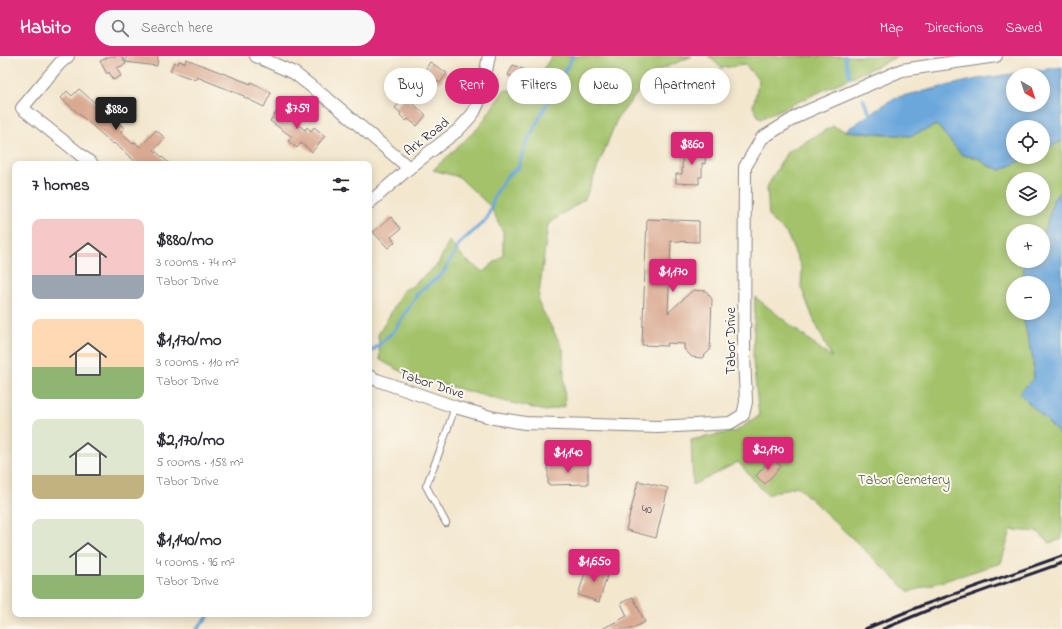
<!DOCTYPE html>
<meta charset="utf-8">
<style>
:root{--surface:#fff;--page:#f7f7f7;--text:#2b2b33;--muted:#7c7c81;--accent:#db2777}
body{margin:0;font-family:"Indie Flower",sans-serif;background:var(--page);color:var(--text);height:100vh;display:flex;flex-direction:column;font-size:15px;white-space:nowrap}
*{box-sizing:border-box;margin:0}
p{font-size:13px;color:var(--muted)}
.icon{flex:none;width:22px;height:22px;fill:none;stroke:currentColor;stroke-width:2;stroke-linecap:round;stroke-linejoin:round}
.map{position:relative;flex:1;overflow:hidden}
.details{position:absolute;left:12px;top:105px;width:360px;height:456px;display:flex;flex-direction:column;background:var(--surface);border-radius:8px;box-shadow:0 2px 10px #0003}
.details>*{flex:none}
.top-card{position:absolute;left:384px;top:12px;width:380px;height:36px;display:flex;gap:8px}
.needle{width:26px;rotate:141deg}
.buttons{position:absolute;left:1006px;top:12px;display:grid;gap:8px}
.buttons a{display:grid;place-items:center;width:44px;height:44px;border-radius:50%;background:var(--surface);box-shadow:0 2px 10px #0003;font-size:20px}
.price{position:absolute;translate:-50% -34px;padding:0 9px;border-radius:4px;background:var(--accent);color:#fff;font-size:13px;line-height:26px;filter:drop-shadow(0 1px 2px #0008)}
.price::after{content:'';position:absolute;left:50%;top:24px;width:12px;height:9px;margin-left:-6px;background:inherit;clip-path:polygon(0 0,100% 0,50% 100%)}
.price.active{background:#222;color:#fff}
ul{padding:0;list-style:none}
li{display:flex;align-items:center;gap:12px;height:100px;padding:0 20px}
li span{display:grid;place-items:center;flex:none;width:112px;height:80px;border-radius:8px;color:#555}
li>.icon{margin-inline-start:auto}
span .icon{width:48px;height:48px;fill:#fffc;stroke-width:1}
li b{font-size:17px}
h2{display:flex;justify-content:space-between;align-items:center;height:48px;padding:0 20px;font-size:17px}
.chip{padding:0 14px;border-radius:18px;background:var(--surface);box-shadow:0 2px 10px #0003;font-size:14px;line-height:36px}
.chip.active{background:var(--accent);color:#fff}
header{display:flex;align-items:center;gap:24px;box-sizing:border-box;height:56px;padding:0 20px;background:var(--accent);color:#fff}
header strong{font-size:19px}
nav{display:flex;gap:22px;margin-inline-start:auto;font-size:14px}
.search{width:280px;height:36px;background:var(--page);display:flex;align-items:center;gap:10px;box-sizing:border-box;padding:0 14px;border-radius:22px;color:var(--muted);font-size:15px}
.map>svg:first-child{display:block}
</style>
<header>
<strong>Habito</strong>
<div class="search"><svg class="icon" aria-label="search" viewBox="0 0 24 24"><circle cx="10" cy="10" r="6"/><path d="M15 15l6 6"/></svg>Search here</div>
<nav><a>Map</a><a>Directions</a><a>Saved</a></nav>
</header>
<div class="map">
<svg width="1062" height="573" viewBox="0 0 1062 573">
<rect width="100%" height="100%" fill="#fbf7ec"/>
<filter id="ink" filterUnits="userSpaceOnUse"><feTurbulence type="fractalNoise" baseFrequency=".025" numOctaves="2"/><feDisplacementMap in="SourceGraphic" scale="8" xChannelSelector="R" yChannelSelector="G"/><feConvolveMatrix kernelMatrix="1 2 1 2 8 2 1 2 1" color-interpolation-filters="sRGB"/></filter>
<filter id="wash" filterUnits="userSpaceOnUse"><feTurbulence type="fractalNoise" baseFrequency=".012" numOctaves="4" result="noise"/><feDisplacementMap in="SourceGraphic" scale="16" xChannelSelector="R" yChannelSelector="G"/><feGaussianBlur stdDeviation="0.9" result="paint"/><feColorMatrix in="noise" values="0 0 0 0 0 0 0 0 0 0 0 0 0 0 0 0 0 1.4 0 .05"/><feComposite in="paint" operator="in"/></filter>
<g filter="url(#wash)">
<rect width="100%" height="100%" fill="#f3e7ce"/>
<g fill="#a3c26a" stroke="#627252" fill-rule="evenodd">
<path d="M 550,0 L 692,0 L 653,17 L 617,63 L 585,143 L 548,168 L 538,246 L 563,293 L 565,350 L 546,355 L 499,344 L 406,318 L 380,304 L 378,279 L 391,257 L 403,234 L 411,231 L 438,208 L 449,185 L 466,204 L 483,216 L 503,199 L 503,176 L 491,151 L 459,121 L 433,114 L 479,71 L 504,34 L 529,34 L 550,3 Z"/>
<path d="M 708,0 L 899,0 L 760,63 L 753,51 L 759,24 L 745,9 L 722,12 Z"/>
<path d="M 937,69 L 962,99 L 978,102 L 987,109 L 1001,114 L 1029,101 L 1043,101 L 1043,94 L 1062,85 L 1062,136 L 1054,142 L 1046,171 L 1043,176 L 1013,175 L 1013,205 L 1026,205 L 1024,210 L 1023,227 L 1013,227 L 1013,257 L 1022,257 L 1033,303 L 1034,322 L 1020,337 L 1054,372 L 1062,382 L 1062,483 L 1050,487 L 1038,476 L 1011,474 L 1001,507 L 909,536 L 797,430 L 767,439 L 738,406 L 693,429 L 691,384 L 736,375 L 759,360 L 753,304 L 755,241 L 832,302 L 813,262 L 801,231 L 802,213 L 787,178 L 769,161 L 767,131 L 787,96 L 833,70 L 845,75 L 910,80 ZM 1013,123 L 1043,123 L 1043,153 L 1013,153 Z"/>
</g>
<g fill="#6ca7dc" stroke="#47648c" fill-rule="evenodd">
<path d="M 1062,11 L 1062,85 L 1043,94 L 1043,71 L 1013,71 L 1013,101 L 1029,101 L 1001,114 L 987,109 L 978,102 L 962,99 L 937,69 L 910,80 L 845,75 L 894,42 L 977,23 ZM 1013,19 L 1043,19 L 1043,49 L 1013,49 Z"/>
<path d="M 1062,136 L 1062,382 L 1054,372 L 1019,337 L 1034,322 L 1033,303 L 1022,257 L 1043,257 L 1043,227 L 1023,227 L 1024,210 L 1026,205 L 1043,205 L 1043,176 L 1046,171 L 1054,142 Z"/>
</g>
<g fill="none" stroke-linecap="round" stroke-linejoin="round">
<g stroke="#6ca7dc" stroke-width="3.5">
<path d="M 846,0 L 845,1 L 850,21"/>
<path d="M 863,43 L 872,62"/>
<path d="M 372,295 L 394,275 L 418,237 L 443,217 L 460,187 L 487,163 L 496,137 L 507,120 L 518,112 L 525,90 L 547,47 L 573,0"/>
<path d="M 197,573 L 210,558"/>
</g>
</g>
<g id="blocks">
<g fill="#d9a991">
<path d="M 110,0 L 122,0 L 126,8 L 117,12 L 121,20 L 113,24 L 109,16 L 107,18 L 100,5 Z"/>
<path d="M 126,0 L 158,0 L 157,10 L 126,6 Z"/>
<path d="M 186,3 L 251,28 L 251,26 L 271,37 L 264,51 L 244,41 L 244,40 L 197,21 L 196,24 L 170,15 L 174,6 L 178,8 L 179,5 L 185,7 Z"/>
<path d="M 430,6 L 447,17 L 440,27 L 424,16 Z"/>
<path d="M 513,9 L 525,14 L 520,24 L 508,19 Z"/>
<path d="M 79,33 L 102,53 L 98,57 L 113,70 L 117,65 L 124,72 L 120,76 L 133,88 L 135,86 L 140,91 L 156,74 L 165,82 L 154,94 L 170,108 L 138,108 L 114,87 L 113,88 L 61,42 L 67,35 L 72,40 Z"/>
<path d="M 405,41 L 426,59 L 417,70 L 408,63 L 406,65 L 400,59 L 401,57 L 395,52 Z"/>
<path d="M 283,47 L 292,53 L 287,60 L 305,74 L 307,71 L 311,75 L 314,71 L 325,80 L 312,96 L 301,87 L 297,92 L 288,85 L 292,81 L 270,65 Z"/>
<path d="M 683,91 L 706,92 L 705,108 L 702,107 L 702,121 L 699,121 L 699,128 L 676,127 L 676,118 L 682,118 Z"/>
<path d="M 391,161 L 401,173 L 391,181 L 395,186 L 388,192 L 373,176 Z"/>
<path d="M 647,163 L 699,165 L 699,186 L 671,185 L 668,257 L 693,234 L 706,235 L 712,243 L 710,294 L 702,302 L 692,301 L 684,293 L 684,288 L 667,287 L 667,290 L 642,289 Z"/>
<path d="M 771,402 L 781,410 L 765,428 L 756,420 Z"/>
<path d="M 588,407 L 588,428 L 548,429 L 548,408 Z"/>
<path d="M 638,425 L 668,432 L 656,482 L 626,474 Z"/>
<path d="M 588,508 L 609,514 L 599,546 L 578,539 Z"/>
<path d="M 633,541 L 645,566 L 631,573 L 602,573 L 627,560 L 621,547 Z"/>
</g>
</g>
</g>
<g filter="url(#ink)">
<use href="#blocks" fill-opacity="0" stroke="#8a8484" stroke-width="1"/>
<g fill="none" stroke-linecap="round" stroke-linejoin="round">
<defs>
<path id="lane" d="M 446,467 L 426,430 L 441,392 L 455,351"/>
<g id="street">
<path d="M 68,0 L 59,8 L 22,52 L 92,108"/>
<path d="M 256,0 L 294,17 L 334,48 L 409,112"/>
<path d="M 369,147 L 409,112 L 457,75 C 463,69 469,63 474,56 C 483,40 485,18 489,0"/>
<path d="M 369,320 L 377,324 L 455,351 L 494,362 L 525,367 L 658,371 L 730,367 L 743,359 L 746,346 L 744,298 L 745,111 L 762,82 L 801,58 L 902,14 L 996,0"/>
</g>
</defs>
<use href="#lane" stroke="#8a8484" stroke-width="8"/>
<use href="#street" stroke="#8a8484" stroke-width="14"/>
<use href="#lane" stroke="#fff" stroke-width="6"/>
<use href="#street" stroke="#fff" stroke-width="12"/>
<g stroke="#22223b" stroke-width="3">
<path d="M 865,573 L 923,549 L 1062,500"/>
<path d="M 883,573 L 926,555 L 1062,507"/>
</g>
</g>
</g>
<g text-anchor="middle" stroke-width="4" stroke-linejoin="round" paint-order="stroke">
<g font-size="12" fill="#504450">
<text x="647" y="457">40</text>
</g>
<g font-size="14" fill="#22223b" stroke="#fbf7ec">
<text transform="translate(426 80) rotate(-38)" y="5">Ark Road</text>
<text transform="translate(730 285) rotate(-90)" y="5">Tabor Drive</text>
<text transform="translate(432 327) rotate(18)" y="5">Tabor Drive</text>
</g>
<g font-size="14" fill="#4f5a4b" stroke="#fbf7ec">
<text x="904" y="428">Tabor Cemetery</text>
</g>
</g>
</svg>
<div class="buttons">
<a><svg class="needle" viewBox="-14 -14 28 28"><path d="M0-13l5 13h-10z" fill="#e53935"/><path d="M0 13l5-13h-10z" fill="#7c7c81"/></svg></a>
<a><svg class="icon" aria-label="locate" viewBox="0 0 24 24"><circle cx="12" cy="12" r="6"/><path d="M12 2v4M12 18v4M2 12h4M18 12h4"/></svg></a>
<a><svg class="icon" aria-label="layers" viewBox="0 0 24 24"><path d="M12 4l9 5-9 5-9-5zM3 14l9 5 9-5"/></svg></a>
<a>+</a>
<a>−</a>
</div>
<b class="price" style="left:297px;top:74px">$759</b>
<b class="price active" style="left:116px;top:75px">$880</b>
<b class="price" style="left:692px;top:110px">$860</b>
<b class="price" style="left:673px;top:237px">$1,170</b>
<b class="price" style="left:768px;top:415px">$2,170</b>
<b class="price" style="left:568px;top:418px">$1,140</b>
<b class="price" style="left:594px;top:527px">$1,650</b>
<div class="top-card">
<a class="chip">Buy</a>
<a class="chip active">Rent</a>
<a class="chip">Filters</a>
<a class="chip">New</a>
<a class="chip">Apartment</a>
</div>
<section class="details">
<h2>7 homes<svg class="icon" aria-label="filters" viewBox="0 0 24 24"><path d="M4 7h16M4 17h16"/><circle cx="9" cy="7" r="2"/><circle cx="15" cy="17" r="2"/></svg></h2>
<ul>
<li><span style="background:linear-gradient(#f6c9c9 70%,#9aa5b1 0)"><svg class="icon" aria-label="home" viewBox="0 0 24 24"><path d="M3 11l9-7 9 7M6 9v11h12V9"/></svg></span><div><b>$880/mo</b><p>3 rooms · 74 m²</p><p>Tabor Drive</p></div></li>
<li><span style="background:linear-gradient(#ffd9b3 60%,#8fb573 0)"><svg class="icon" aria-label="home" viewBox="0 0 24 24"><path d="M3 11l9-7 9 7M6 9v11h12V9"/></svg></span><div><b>$1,170/mo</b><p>3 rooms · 110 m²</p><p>Tabor Drive</p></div></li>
<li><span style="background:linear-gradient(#dfe7d0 70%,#c2b280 0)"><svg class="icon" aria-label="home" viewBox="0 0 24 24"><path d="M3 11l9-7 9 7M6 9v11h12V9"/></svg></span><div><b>$2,170/mo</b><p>5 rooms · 158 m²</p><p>Tabor Drive</p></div></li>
<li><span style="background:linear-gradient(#dfe7d0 70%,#8fb573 0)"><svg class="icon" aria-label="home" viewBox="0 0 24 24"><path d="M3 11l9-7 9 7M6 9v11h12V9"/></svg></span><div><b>$1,140/mo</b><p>4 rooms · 96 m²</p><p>Tabor Drive</p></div></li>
</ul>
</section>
</div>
